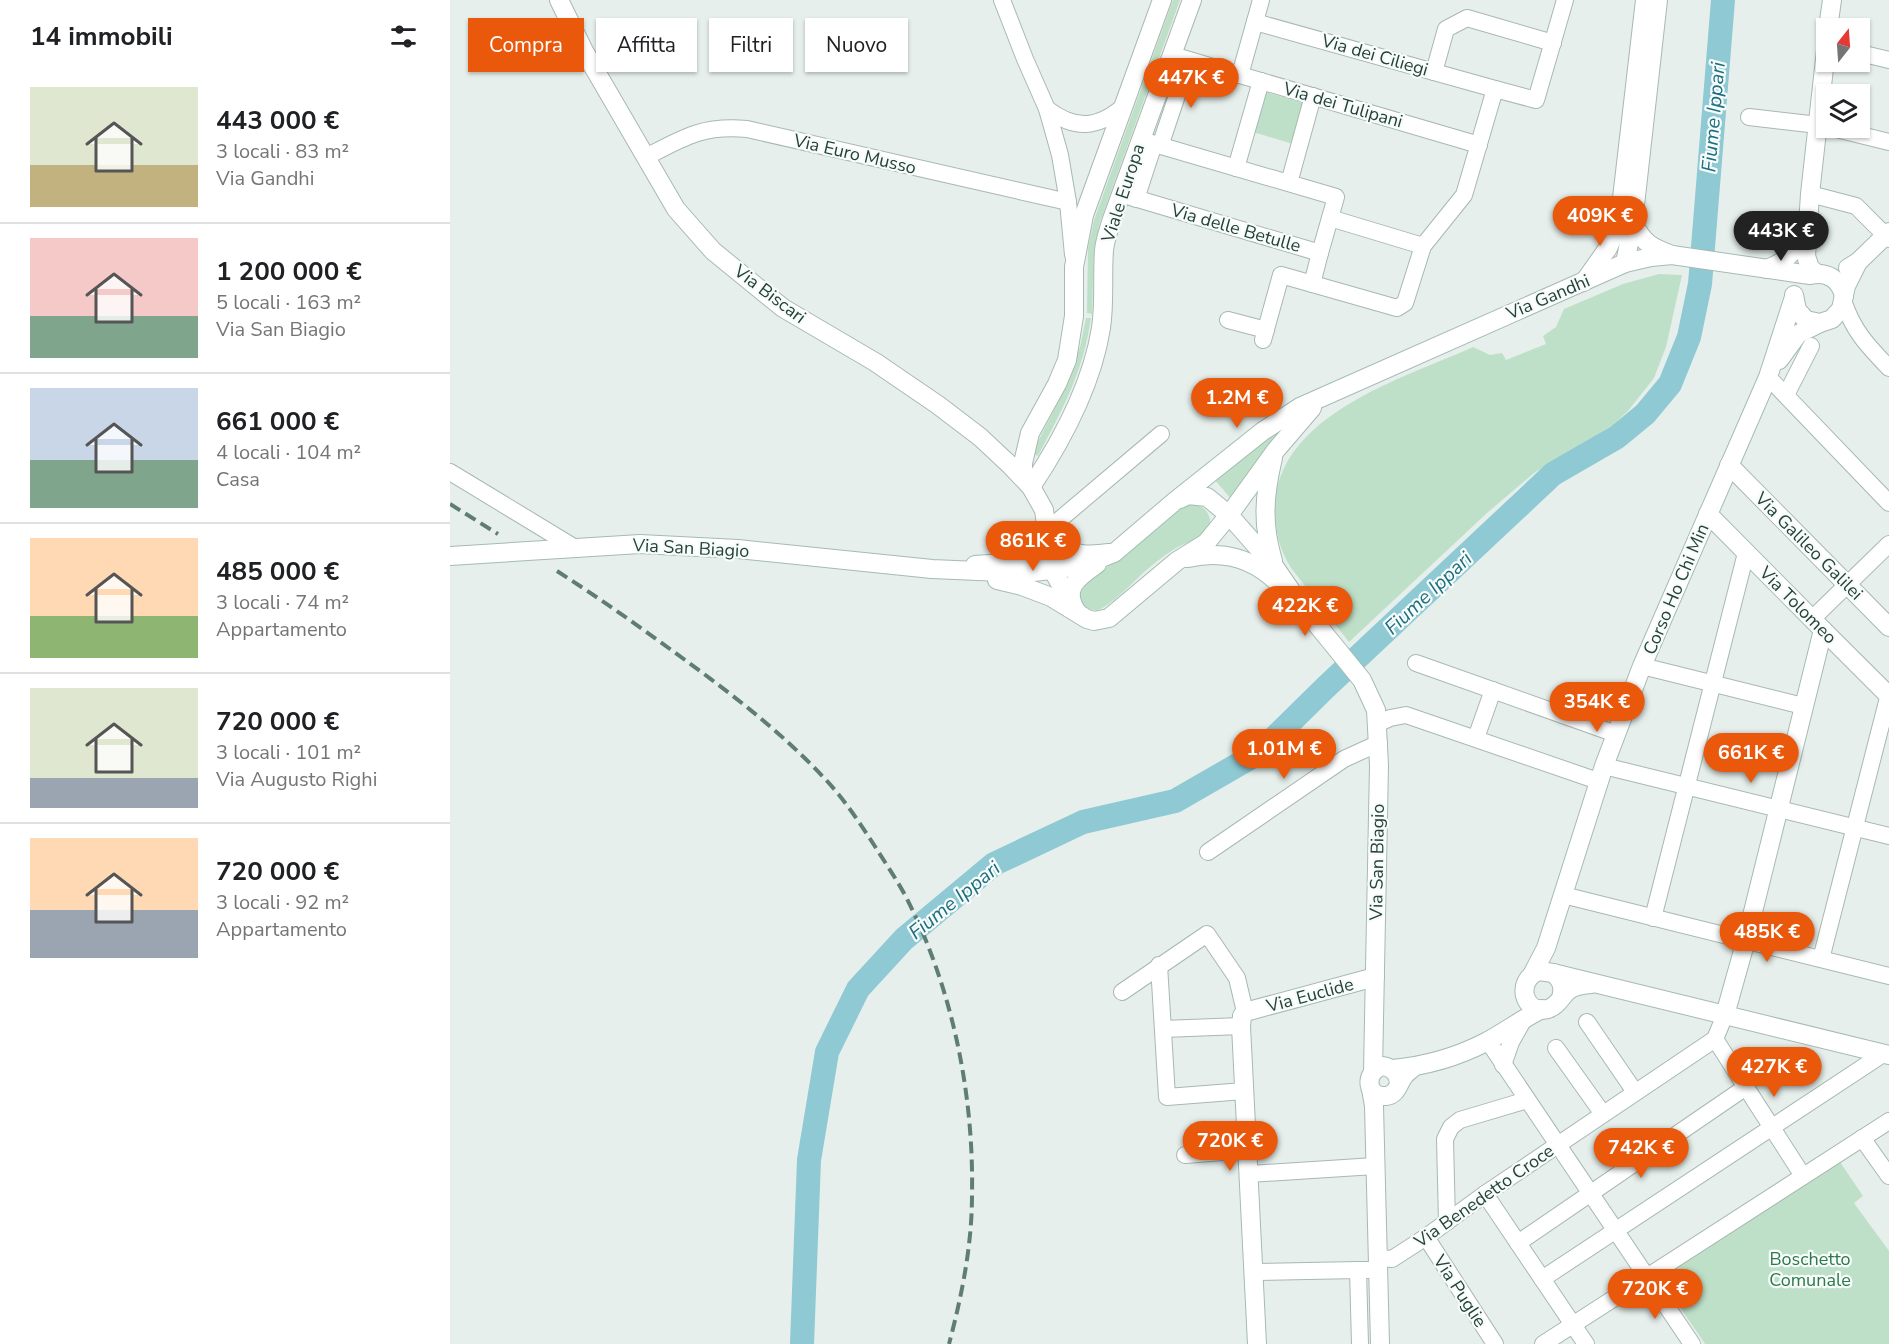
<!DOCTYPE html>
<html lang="it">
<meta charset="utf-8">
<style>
:root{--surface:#fff;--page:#f6f6f6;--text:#202124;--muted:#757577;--line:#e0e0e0;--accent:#ea580c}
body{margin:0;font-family:"Nunito Sans",sans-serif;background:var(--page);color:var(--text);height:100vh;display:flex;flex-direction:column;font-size:22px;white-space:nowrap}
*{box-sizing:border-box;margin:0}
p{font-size:20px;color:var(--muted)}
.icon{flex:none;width:33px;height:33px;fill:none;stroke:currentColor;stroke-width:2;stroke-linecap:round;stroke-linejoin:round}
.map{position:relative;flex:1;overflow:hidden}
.side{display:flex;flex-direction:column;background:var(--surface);width:450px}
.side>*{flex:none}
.top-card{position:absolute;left:18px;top:18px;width:570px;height:54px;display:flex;gap:12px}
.needle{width:39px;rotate:17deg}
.fabs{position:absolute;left:1366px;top:18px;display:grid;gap:12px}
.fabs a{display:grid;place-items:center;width:54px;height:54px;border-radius:0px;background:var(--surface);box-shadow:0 2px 4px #0004;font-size:30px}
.price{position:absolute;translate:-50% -51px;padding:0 14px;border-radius:21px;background:var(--accent);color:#fff;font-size:20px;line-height:39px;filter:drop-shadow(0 2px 3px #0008)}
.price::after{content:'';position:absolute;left:50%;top:36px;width:18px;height:14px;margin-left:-9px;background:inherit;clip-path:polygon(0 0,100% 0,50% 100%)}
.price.active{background:#222;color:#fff}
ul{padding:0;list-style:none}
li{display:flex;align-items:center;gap:18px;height:150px;padding:0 30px}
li+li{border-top:2px solid var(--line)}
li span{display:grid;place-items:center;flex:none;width:168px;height:120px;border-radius:0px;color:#555}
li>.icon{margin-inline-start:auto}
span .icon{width:72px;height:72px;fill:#fffc;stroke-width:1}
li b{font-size:26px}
h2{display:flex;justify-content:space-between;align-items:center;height:72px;padding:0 30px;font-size:26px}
.tag{padding:0 21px;border-radius:0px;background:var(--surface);box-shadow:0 2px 4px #0004;font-size:21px;line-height:54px}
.tag.active{background:var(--accent);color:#fff}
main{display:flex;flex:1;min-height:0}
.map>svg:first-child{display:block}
</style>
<main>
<section class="side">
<h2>14 immobili<svg class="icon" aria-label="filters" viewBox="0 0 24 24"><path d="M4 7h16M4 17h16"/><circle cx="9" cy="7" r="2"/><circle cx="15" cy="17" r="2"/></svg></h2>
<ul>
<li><span style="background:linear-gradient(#dfe7d0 65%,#c2b280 0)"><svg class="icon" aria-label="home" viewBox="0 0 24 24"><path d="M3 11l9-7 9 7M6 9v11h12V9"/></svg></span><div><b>443 000 €</b><p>3 locali · 83 m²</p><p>Via Gandhi</p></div></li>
<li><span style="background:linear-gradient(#f6c9c9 65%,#7fa58c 0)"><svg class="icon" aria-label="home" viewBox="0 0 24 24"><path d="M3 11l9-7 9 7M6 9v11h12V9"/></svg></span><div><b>1 200 000 €</b><p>5 locali · 163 m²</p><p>Via San Biagio</p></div></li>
<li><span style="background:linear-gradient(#c9d6e8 60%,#7fa58c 0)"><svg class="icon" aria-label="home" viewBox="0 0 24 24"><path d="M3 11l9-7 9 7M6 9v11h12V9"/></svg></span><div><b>661 000 €</b><p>4 locali · 104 m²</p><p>Casa</p></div></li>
<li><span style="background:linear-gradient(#ffd9b3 65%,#8fb573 0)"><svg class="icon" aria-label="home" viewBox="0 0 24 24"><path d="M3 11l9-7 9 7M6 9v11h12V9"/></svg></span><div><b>485 000 €</b><p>3 locali · 74 m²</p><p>Appartamento</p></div></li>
<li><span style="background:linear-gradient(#dfe7d0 75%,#9aa5b1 0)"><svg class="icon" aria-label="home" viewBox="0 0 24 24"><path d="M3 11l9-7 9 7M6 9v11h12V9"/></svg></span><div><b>720 000 €</b><p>3 locali · 101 m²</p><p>Via Augusto Righi</p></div></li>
<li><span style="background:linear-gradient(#ffd9b3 60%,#9aa5b1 0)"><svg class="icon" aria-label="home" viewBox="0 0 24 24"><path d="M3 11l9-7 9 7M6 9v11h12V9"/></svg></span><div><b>720 000 €</b><p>3 locali · 92 m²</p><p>Appartamento</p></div></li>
</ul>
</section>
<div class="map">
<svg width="1439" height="1344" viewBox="0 0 1439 1344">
<rect width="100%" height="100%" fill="#e6efeb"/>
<g fill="#bfe0c8">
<path d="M 723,0 L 730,0 L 650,222 L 644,249 L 642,314 L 637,313 L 638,248 L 644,220 Z"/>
<path d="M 815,92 L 855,103 L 843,144 L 803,132 Z"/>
<path d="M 1209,274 L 1232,275 L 1216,347 L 1204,378 L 1178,411 L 1163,425 L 1084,473 L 1037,513 L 899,642 L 841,568 C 829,549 825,530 825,508 C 826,415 954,378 1023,347 L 1040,355 L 1052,353 L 1056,360 L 1096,344 L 1093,336 L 1106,327 L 1114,309 L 1173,284 Z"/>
<path d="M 636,318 L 641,318 C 633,373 613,408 588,456 L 582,453 L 616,387 L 630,347 Z"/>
<path d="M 822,433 L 827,433 L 782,500 L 764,479 Z"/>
<path d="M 740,504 C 754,504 762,514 760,528 C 748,540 746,539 732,545 C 719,551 705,563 694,572 C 684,581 659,608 647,610 C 636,611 630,602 630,593 L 638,581 L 685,547 L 730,508 Z"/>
<path d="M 1390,1162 L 1413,1196 L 1404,1203 L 1439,1251 L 1439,1344 L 1255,1344 L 1217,1288 L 1222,1268 Z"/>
</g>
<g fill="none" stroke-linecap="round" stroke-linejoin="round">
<path stroke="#8ec9d4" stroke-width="24" d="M 352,1344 L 359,1160 L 377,1052 L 408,989 L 454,939 L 544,864 L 633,822 L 725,801 L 810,752 L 876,687 L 1103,474 L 1167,437 L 1195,414 L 1220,384 L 1239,337 L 1250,284 L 1273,0"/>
<defs>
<g id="minor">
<path d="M 552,0 L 575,59 L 597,109 L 610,155 L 618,202 L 623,255"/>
<path d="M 805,22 L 1045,89"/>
<path d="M 1410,53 L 1439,60"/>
<path d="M 722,55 L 1029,145"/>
<path d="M 984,72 L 996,29 L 1017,18 L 1103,43"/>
<path d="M 790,75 L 811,0"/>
<path d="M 597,109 C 625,130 647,129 674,106"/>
<path d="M 1299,117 L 1377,126"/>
<path d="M 1382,128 L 1439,142"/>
<path d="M 691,140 L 886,197 L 870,253"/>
<path d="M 710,146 L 739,60"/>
<path d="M 196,157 C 234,137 253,125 297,129 L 618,202"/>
<path d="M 786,168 L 811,81"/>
<path d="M 839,183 L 863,96"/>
<path d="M 671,194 L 870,253 L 862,284"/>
<path d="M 1360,194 L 1406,206 L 1439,239"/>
<path d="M 686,199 L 704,144"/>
<path d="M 880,218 L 973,246"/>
<path d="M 1394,303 C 1404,332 1418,346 1439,368"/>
<path d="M 778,320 L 816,330"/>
<path d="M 813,340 L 831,275 L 947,308 L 955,303 L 973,246 L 1014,195 L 1045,89 L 1086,100 L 1115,0"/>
<path d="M 1318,377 L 1439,503"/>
<path d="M 1336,395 L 1361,346"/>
<path d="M 0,472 L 127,549"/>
<path d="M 596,525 L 608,521 L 711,434"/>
<path d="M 1362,619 L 1439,544"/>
<path d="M 966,663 L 1166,734"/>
<path d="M 1192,666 L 1353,706"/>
<path d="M 927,724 L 940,718 L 956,715 L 1148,781"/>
<path d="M 1026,738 L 1043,690"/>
<path d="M 1154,766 L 1439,836"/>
<path d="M 758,852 L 894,759 L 929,743"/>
<path d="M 1113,895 L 1439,976"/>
<path d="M 1203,918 L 1296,553"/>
<path d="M 1371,959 L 1439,694"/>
<path d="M 709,965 L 717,1097 L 794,1091"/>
<path d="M 672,992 L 757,934 L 787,978 L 795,1012"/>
<path d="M 1137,1022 L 1185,1092"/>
<path d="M 713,1029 L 791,1026"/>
<path d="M 1265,1039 L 1353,1176"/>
<path d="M 1038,1041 L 1242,1344"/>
<path d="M 1106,1048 L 1153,1114"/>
<path d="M 1053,1065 L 1061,1042 L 1074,1019"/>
<path d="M 1412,1138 L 1439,1176"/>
<path d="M 735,1155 L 797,1150"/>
<path d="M 799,1174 L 925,1166"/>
<path d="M 1035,1194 L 1136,1344"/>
<path d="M 997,1222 L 995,1139 L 1001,1127 L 1010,1120 L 1077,1100"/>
<path d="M 976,1237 L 1045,1344"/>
<path d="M 1068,1243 L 1296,1087"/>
<path d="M 928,1258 L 942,1259 L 976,1237 L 1035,1194 L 1265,1039 L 1275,1015"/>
<path d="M 803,1272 L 908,1270"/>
<path d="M 1092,1279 L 1433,1054"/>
<path d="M 910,1344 L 908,1270 L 918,1270"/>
<path d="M 1093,1344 L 1439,1121"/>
</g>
<g id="tertiary">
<path d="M 109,0 L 134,51 L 226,209 L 263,251 L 333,308 L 425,362 L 488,405 L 530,437 L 561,466 L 581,487 L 594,510 L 596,525 L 595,548 L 598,562 L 623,607"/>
<path d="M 1208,0 L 1183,223 C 1194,244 1201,247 1222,255"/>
<path d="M 1175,263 L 1183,223"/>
<path d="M 1134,282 L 1158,248 L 1169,224 L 1195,0"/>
<path d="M 1279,465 L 1439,627"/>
<path d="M 573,478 L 573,463 L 580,433 L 607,384 L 617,360 L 624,316 L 624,267 L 634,215 L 712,0"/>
<path d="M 581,487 C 613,439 642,385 651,328 C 655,302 652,276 654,250 C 655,240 659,229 662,219 L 742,0"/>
<path d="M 596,525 C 616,553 625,558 659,553"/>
<path d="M 525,565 C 553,562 578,567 594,539"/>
<path d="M 1373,630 L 1439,696"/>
<path d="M 921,1089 L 924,1106 L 930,1344"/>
</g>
<g id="secondary">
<path d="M 1378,28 L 1382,0"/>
<path d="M 1398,268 L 1408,262 L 1439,232"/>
<path d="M 1317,269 C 1338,261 1347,250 1352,228"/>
<path d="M 1366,273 L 1360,268 L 1356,256 L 1360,194 L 1377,41"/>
<path d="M 1344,295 L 1347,310 L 1356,320 L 1370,323 L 1382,319 L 1391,309 L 1396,286 L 1408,262"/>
<path d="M 1329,360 L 1348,334 L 1370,323"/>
<path d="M 730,499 L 738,495 L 757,497 L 779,515 L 824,566 L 851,605 L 912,680 L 926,710 L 929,765 L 923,1071"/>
<path d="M 1258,514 L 1373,630 L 1296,940 L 1275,1015"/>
<path d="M 0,556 L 190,544 L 288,549 L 482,569 L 573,573 L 602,570 L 634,565 L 664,553 L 725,501 L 813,431 L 850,407 L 1175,263 L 1201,257 L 1222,255 L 1360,275 C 1377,271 1390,279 1394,296"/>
<path d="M 738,558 C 772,550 803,558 828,583"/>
<path d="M 823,561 C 812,524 814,496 823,458"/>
<path d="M 547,580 L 572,586 L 601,597 L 637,619 L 644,621 L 659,618 L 727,561 L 756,543 L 779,515 L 826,450 L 862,408"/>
<path d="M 627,612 C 610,588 630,576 647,564"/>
<path d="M 1083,973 L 1096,948 L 1154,766 L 1192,666 L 1318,377 L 1344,297"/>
<path d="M 1103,973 L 1439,1055"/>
<path d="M 1111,998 C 1114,987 1112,980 1103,973 L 1089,971 C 1064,981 1074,1015 1098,1009 C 1108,1006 1111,996 1119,990 C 1126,985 1133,985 1141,984"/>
<path d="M 943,1069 C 974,1066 1007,1057 1036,1042 C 1055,1032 1072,1019 1092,1009"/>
<path d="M 949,1083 C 948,1073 943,1068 933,1066 C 913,1072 916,1098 936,1096 C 947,1095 948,1084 954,1076 C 957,1072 961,1070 964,1067"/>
<path d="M 807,1344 L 791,1026 L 792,1016 L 795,1012 L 925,977"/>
</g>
</defs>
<use href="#minor" stroke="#a8b8b2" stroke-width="18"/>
<use href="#tertiary" stroke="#a8b8b2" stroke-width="20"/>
<use href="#secondary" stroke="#a4bbb3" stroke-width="20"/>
<use href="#minor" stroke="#fff" stroke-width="16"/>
<use href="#tertiary" stroke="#fff" stroke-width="18"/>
<use href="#secondary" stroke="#fff" stroke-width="18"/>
<g stroke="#5f7d75" stroke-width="4" stroke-dasharray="12 6" stroke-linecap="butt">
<path d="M 0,504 L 48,534"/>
<path d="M 107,571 C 146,596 183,622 220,649 C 275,689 330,730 376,780 C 395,800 411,825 426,848 C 436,864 447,880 456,897 C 502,987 524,1093 522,1195 C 522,1245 512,1295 499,1344"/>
</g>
</g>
<g text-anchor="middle" stroke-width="4.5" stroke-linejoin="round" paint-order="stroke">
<g font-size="18" fill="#24423a" stroke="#f7fbf9">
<text transform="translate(925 55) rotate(16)" y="6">Via dei Ciliegi</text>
<text transform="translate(893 105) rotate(16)" y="6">Via dei Tulipani</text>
<text transform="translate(405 154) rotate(13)" y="6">Via Euro Musso</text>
<text transform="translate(673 193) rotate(-72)" y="6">Viale Europa</text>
<text transform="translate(786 228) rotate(16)" y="6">Via delle Betulle</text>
<text transform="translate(320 294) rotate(37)" y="6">Via Biscari</text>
<text transform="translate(1098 297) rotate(-23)" y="6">Via Gandhi</text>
<text transform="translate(1359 546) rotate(45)" y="6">Via Galileo Galilei</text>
<text transform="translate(241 548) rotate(3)" y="6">Via San Biagio</text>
<text transform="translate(1226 589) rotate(-67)" y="6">Corso Ho Chi Min</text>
<text transform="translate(1348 605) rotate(45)" y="6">Via Tolomeo</text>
<text transform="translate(927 862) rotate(-89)" y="6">Via San Biagio</text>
<text transform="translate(860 995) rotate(-15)" y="6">Via Euclide</text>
<text transform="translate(1034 1196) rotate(-35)" y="6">Via Benedetto Croce</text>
<text transform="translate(1010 1291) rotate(57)" y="6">Via Puglie</text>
</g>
<g font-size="18" fill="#2d7a4b" stroke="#f7fbf9">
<text x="1360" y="1265">Boschetto<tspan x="1360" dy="21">Comunale</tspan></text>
</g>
<g font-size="20" font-style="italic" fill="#1c6f80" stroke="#f7fbf9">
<text transform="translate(1263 117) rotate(-85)" y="7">Fiume Ippari</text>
<text transform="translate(978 593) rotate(-43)" y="7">Fiume Ippari</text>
<text transform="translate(504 900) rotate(-39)" y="7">Fiume Ippari</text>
</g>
</g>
</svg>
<div class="fabs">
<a><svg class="needle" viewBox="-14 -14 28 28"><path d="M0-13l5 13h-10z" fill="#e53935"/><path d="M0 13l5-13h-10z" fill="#757577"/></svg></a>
<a><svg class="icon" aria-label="layers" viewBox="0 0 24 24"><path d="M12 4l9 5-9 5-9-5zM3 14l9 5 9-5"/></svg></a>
</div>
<b class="price" style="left:741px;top:109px">447K €</b>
<b class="price" style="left:1150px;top:247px">409K €</b>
<b class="price active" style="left:1331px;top:262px">443K €</b>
<b class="price" style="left:787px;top:429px">1.2M €</b>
<b class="price" style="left:583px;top:572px">861K €</b>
<b class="price" style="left:855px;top:637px">422K €</b>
<b class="price" style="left:1147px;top:733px">354K €</b>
<b class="price" style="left:834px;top:780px">1.01M €</b>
<b class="price" style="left:1301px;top:784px">661K €</b>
<b class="price" style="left:1317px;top:963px">485K €</b>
<b class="price" style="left:1324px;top:1098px">427K €</b>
<b class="price" style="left:780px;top:1172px">720K €</b>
<b class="price" style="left:1191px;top:1179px">742K €</b>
<b class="price" style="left:1205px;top:1320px">720K €</b>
<div class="top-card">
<a class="tag active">Compra</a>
<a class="tag">Affitta</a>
<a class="tag">Filtri</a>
<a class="tag">Nuovo</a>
</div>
</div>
</main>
